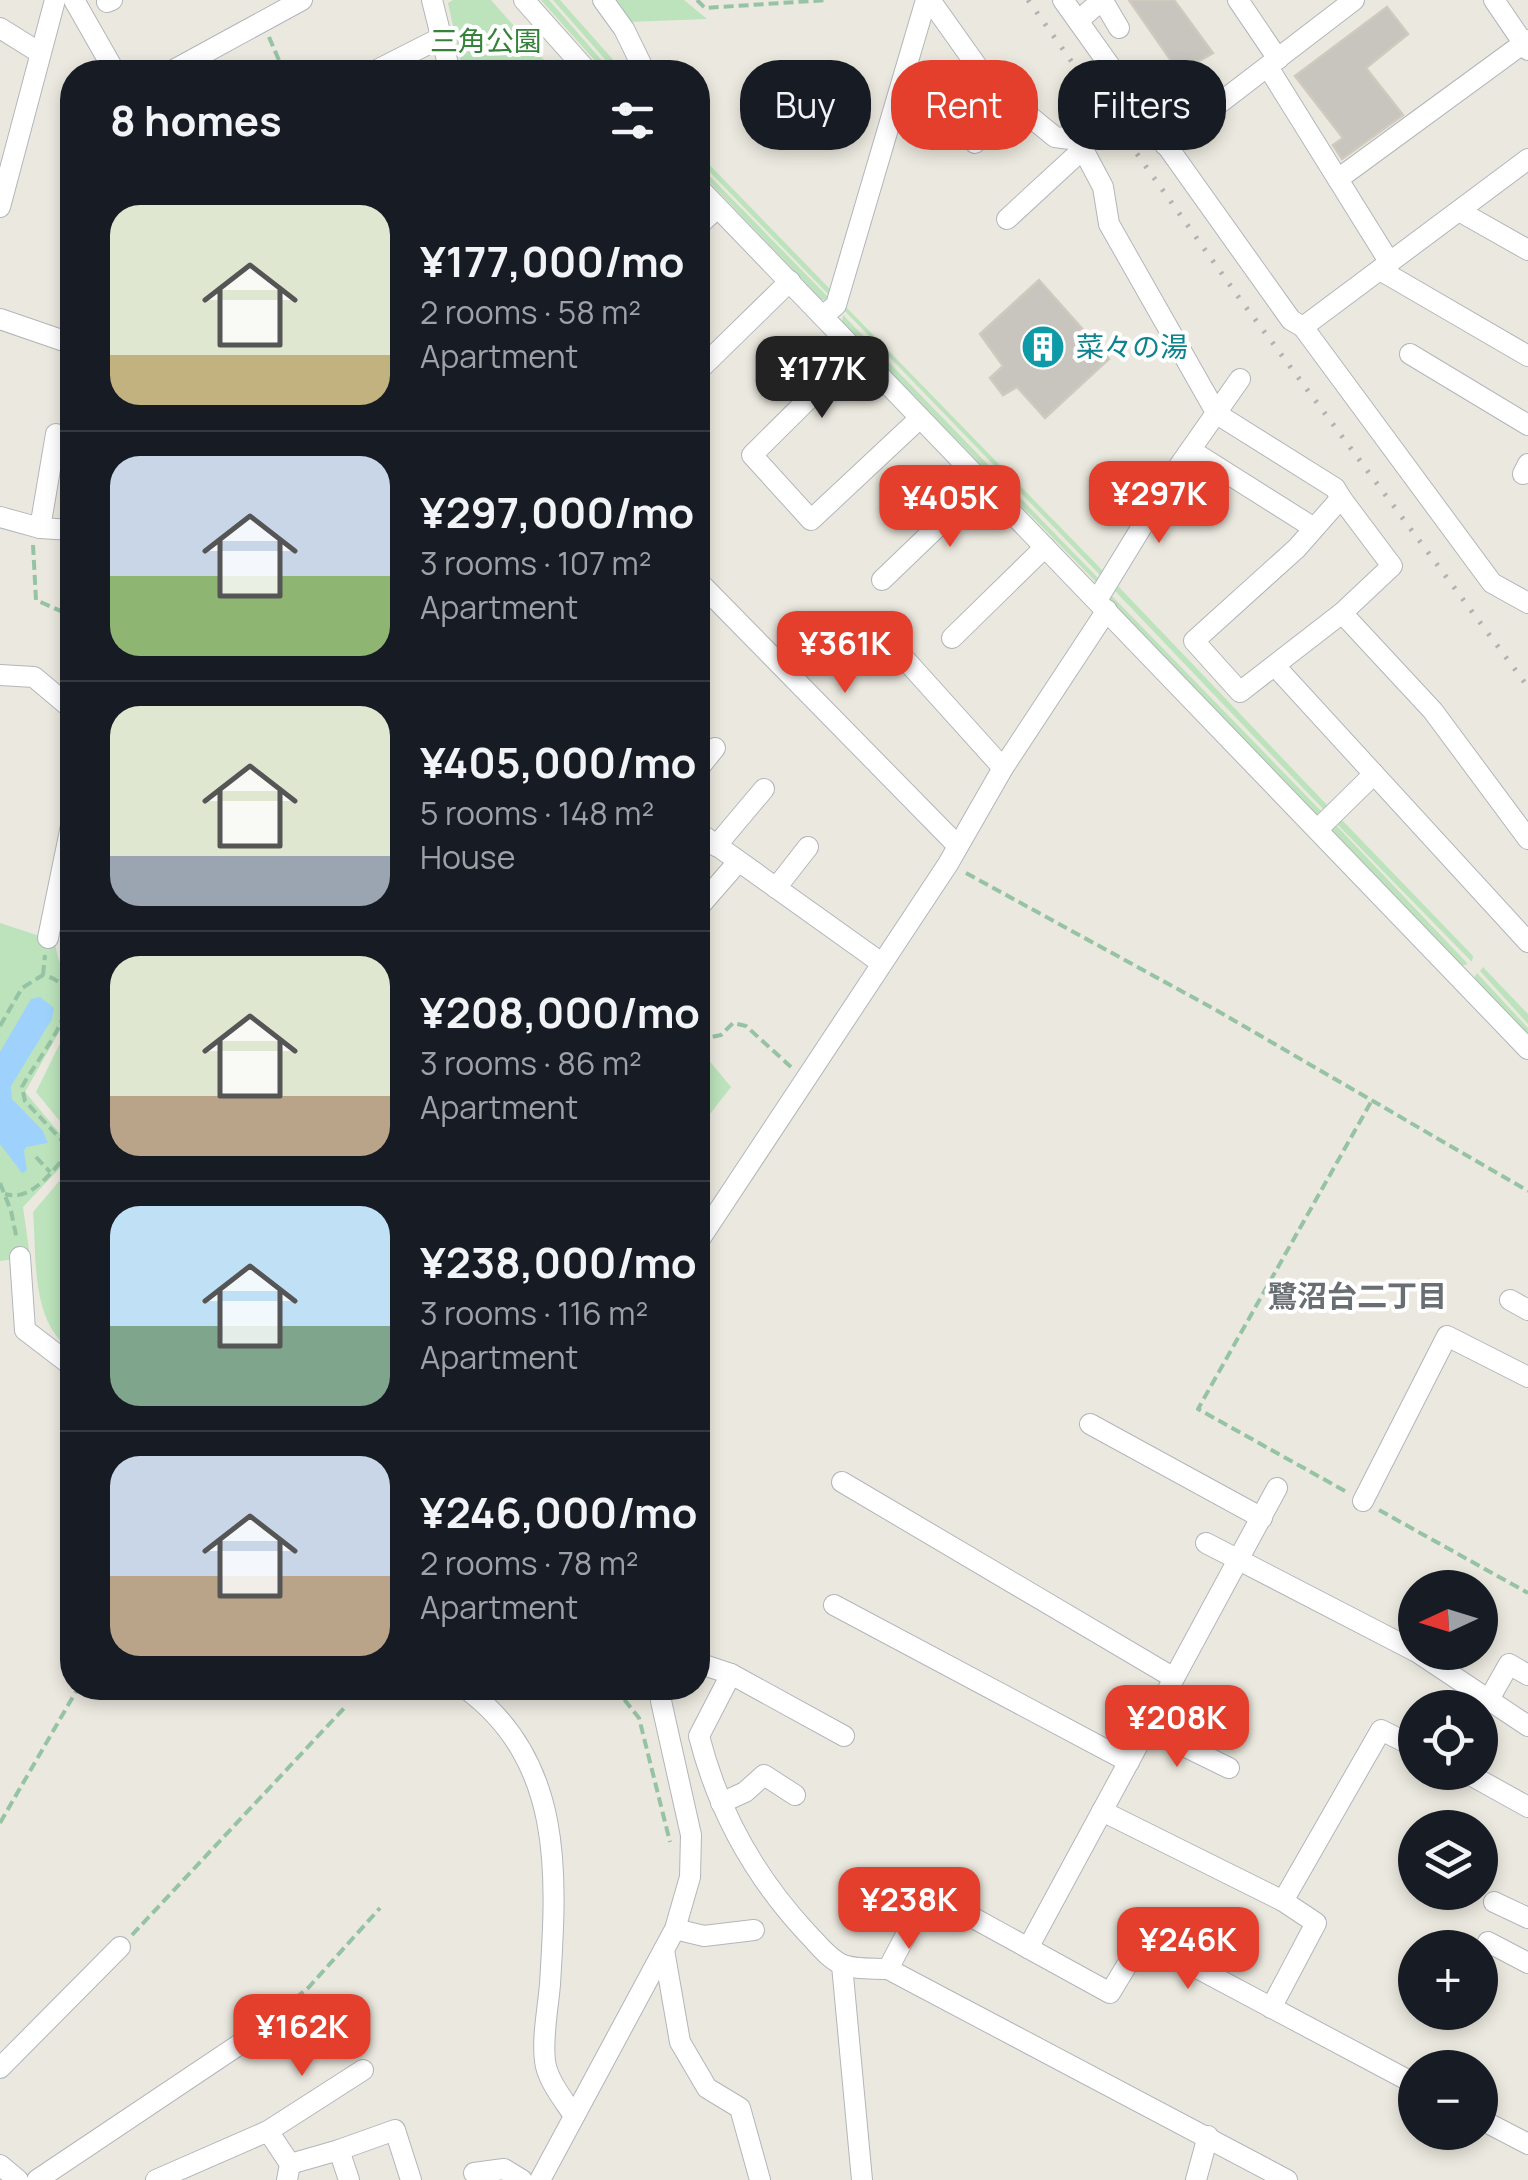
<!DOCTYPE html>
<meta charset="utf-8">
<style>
:root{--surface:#171b24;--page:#20242c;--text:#f1f3f6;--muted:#9ea1a6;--line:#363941;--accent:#e43e2d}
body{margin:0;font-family:Manrope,"Noto Sans JP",sans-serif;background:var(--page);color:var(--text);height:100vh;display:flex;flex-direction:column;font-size:38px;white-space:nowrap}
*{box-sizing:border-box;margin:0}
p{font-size:32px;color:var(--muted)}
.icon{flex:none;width:55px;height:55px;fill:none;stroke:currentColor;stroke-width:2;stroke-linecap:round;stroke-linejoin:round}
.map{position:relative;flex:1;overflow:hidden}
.sheet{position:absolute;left:60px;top:60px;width:650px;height:1640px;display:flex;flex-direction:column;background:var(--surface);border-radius:40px;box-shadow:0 5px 15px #0003}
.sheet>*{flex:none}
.top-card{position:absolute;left:740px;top:60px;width:638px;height:90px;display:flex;gap:20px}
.needle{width:65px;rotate:266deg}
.fabs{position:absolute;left:1398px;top:1570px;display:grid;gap:20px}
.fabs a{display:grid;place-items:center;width:100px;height:100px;border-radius:50%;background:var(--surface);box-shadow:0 5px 15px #0003;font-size:50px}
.price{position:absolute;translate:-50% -85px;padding:0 22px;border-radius:20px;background:var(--accent);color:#fff;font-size:32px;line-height:65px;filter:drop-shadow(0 2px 5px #0008)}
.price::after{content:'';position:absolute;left:50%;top:60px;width:30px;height:22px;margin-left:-15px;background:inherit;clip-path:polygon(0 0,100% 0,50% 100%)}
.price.selected{background:#222;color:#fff}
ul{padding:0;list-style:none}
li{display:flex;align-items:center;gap:30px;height:250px;padding:0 50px}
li+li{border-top:2px solid var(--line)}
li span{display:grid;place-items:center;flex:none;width:280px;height:200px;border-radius:30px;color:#555}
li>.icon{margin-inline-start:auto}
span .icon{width:120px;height:120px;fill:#fffc;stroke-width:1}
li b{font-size:42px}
h2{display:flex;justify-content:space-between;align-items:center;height:120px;padding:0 50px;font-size:42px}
.pill{padding:0 35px;border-radius:40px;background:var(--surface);box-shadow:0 5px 15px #0003;font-size:35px;line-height:90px}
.pill.selected{background:var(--accent);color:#fff}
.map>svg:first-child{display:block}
</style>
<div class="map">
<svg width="1528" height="2180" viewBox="0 0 1528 2180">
<rect width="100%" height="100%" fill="#ebe9df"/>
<g fill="#bce3bc">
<path d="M 453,0 L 491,0 L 555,72 L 463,72 L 448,3 Z"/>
<path d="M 541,0 L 549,0 L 612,72 L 605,72 Z"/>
<path d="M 553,0 L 560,0 L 624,72 L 616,72 Z"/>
<path d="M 614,0 L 684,0 L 707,19 L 629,22 Z"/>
<path d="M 698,153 L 830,289 L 829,295 L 698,160 Z"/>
<path d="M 698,164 L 828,297 L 828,299 L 822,300 L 698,170 Z"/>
<path d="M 845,306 L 1104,572 L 1102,577 L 843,309 Z"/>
<path d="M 843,315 L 1098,578 L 1097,583 L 842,322 Z"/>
<path d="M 1118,586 L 1328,806 L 1325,811 L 1115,591 Z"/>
<path d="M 1111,595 L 1323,813 L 1319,817 L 1110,600 Z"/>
<path d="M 1341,819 L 1473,956 L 1472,962 L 1335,822 Z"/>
<path d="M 1333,822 L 1467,963 L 1467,964 L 1462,966 L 1329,827 Z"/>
<path d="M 0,923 L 55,941 C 57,966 72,984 72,1009 L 25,1092 L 72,1148 L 72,1155 L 23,1207 L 30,1257 L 0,1261 Z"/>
<path d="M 1483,967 L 1528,1014 L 1528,1024 L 1480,971 Z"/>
<path d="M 1477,973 L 1528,1028 L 1528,1036 L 1474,978 Z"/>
<path d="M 72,1019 L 72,1136 L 36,1092 Z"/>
<path d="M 698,1047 L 731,1087 L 699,1128 L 698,1122 Z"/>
<path d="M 72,1166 L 72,1351 C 30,1321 37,1259 33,1212 Z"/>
</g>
<path fill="#9ed2fc" d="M 40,997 L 54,1008 L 52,1019 L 11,1086 L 12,1099 L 43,1131 L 48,1143 L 26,1147 L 24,1151 L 27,1170 L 22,1173 L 0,1144 L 0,1052 L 31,999 Z"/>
<g fill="#c8c5bf" stroke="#d0cabe" stroke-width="2.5">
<path d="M 1129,0 L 1174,0 L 1213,53 L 1179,72 Z"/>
<path d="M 1387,7 L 1408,34 L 1366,68 L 1403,115 L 1342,159 L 1333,145 L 1343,138 L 1295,76 Z"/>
<path d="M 1039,280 L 1109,359 L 1045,418 L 1017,387 L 1003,395 L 990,378 L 1003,366 L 980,334 Z"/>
</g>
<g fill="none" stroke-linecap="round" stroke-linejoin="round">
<defs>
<g id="minor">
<path d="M 74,0 L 115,72"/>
<path d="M 432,0 L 450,72"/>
<path d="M 524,0 L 588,72"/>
<path d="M 603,0 L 624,29 L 645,72"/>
<path d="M 930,0 L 989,83 L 1055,137 L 1078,140 L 1103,187 L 1109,224 L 1217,414 L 1335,488 L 1341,498"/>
<path d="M 1063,0 L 1291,320 L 1303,327 L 1492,583 L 1528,603"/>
<path d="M 1238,0 L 1278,59"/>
<path d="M 1494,0 L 1528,50"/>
<path d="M 1103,1 L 1119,28"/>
<path d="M 107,2 L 112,0"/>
<path d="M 1078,21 L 1102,0"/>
<path d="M 0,28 L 40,53"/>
<path d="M 1268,67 L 1390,263"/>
<path d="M 170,72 L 302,0"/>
<path d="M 373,72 L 442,37"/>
<path d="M 975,143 L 1016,105"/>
<path d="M 1165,145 L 1354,0"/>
<path d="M 1338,179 L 1528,40"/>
<path d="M 698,187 L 1528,1049"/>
<path d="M 0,207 L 55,0"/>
<path d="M 1459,211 L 1528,250"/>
<path d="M 1007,219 L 1083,149"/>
<path d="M 698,226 L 717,208"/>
<path d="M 1380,270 L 1528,356"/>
<path d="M 823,316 L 836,305 L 926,0"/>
<path d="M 0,319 L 67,342"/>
<path d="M 1303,327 L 1528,159"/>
<path d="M 857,351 L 752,455 L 811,520 L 920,418"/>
<path d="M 1410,354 L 1528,425"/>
<path d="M 698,371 L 790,281"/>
<path d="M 1192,451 L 1314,528"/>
<path d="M 1523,474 L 1528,464"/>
<path d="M 1341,498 L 1392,566 L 1342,613 L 1240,692 L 1194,641 L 1297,548 Z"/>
<path d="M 0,517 L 40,528 L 72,530"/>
<path d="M 40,528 L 56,434 L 72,439"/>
<path d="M 882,580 L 983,483"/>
<path d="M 698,581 L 958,846"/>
<path d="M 1097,600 L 1179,466 L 1240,379"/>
<path d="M 1342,613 L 1433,711 L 1528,839"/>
<path d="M 952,638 L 1045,547"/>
<path d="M 903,657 L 1003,768"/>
<path d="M 1275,666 L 1528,942"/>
<path d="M 0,675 L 34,677 L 72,709"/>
<path d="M 698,769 L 715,748"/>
<path d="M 1318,829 L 1374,774"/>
<path d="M 698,832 L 880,962"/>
<path d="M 716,846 L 764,789"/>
<path d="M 776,888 L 808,847"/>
<path d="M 698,908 L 738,862"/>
<path d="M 48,938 L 72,821"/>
<path d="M 698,1242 L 948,864 L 1003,768 L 1107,610"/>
<path d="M 20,1257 L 25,1330 L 72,1366"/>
<path d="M 1510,1300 L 1528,1310"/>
<path d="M 1090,1424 L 1262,1518"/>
<path d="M 842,1482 L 1174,1678"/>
<path d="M 1363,1501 L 1447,1336 L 1528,1377"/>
<path d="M 1206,1543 L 1415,1651"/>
<path d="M 834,1605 L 1129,1762"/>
<path d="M 1417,1652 L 1528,1726"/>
<path d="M 698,1663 L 731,1674 L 699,1736 C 718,1811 754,1876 807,1933 C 817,1943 828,1958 841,1964 C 854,1970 874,1968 888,1969 L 1287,2180"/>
<path d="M 731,1674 L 844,1736"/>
<path d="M 465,1688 C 564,1761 557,1873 550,1984 C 548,2009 542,2037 545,2061 C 547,2080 564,2100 574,2116"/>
<path d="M 1488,1701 L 1509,1664 L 1528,1675"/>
<path d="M 1147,1728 L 1229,1768"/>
<path d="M 1465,1772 L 1528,1807"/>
<path d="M 721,1803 L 745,1792 L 764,1775 L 795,1795"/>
<path d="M 1102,1811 L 1283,1901 L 1316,1923 L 1271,2008"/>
<path d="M 1283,1901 L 1381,1730 L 1415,1747"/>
<path d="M 1494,1902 L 1528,1918"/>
<path d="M 675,1929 L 704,1936 L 754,1930"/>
<path d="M 1488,1942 L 1528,1963"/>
<path d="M 1028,1948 L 1277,1488"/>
<path d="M 664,1950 L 680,2042 L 707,2088 L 740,2108 L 760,2180"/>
<path d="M 842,1965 L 862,2180"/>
<path d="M 888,1969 L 928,1893 L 1110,1993 L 1139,1945 L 1152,1944 L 1415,2084"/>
<path d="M 0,2068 L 120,1947"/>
<path d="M 1480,2119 L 1528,2144"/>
<path d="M 268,2131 L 363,2070"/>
<path d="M 339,2150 L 395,2130 L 411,2180"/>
<path d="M 290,2164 L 339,2150 L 349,2180"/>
<path d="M 0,2165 L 18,2180"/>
<path d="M 474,2173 L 504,2169 L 522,2180"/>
<path d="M 37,2180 L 246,2040"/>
<path d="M 156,2180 L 268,2131 L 290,2164 L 287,2180"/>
<path d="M 540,2180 L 675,1929 L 690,1877 L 691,1835 L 661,1701 L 663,1688"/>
<path d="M 1196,2180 L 1208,2136"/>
</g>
</defs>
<use href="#minor" stroke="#b2b6ba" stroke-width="22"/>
<g stroke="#95c3a3" stroke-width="4" stroke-dasharray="10 5" stroke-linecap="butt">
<path d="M 697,0 L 705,8 L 827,0"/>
<path d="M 269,37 L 284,72"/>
<path d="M 33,545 L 36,600 L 72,616"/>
<path d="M 966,873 L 1216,1010 L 1528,1191"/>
<path d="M 43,975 L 45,955"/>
<path d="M 0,1026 L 22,988 L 43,975 C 101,989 36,1058 22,1087 L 25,1101 L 67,1146 L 67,1155 C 50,1173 31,1202 5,1194"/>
<path d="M 698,1040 L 721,1035 L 733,1023 L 746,1026 L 791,1067"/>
<path d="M 36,1157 L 50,1172"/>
<path d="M 0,1183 L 11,1211 L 17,1240"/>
<path d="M 1345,1491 L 1198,1409 L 1371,1102"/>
<path d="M 1379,1510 L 1528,1593"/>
<path d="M 615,1688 L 639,1718 L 670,1842"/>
<path d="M 0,1823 L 78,1688"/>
<path d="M 132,1935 L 347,1705"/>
<path d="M 261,2027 L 309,1987 L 380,1908"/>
</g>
<use href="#minor" stroke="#fff" stroke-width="20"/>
<path stroke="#b1b2b2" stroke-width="5" stroke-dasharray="2.5 12" stroke-linecap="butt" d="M 1028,0 L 1237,295 L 1528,687"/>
</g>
<defs>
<symbol id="building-disc" viewBox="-11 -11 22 22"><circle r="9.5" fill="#0f9aa8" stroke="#fff"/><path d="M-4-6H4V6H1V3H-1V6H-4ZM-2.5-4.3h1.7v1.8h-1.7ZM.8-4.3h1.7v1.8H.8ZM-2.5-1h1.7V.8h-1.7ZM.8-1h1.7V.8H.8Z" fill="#fff"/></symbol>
</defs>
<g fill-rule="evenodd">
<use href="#building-disc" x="1018" y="322" width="50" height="50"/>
</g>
<g text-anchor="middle" stroke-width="8" stroke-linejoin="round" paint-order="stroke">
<g font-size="28" fill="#36823b" stroke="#fff">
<text x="486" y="51">三角公園</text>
</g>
<g font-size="28" fill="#0d838f" stroke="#fff" text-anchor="start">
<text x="1076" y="357">菜々の湯</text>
</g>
<g font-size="30" font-weight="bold" fill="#696e72" stroke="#fff">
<text x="1357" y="1307">鷺沼台二丁目</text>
</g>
</g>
</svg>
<div class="fabs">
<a><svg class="needle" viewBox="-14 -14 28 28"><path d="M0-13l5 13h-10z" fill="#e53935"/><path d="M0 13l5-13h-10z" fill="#9ea1a6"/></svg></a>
<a><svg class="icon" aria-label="locate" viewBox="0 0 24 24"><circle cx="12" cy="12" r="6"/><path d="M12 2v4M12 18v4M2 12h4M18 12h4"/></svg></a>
<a><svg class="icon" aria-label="layers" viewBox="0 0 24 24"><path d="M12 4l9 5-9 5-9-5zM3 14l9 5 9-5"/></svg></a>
<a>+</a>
<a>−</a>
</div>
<b class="price selected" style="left:822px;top:421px">¥177K</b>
<b class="price" style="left:1159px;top:546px">¥297K</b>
<b class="price" style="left:950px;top:550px">¥405K</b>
<b class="price" style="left:845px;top:696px">¥361K</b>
<b class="price" style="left:1177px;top:1770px">¥208K</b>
<b class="price" style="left:909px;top:1952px">¥238K</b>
<b class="price" style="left:1188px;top:1992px">¥246K</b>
<b class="price" style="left:302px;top:2079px">¥162K</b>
<div class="top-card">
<a class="pill">Buy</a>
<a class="pill selected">Rent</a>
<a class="pill">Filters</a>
</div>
<section class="sheet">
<h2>8 homes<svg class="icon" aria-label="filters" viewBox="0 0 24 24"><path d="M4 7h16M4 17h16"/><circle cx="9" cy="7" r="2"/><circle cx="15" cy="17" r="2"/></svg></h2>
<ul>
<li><span style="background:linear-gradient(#dfe7d0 75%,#c2b280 0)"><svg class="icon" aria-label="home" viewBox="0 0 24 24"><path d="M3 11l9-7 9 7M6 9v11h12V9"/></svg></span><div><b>¥177,000/mo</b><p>2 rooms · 58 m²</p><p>Apartment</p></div></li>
<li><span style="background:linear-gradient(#c9d6e8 60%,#8fb573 0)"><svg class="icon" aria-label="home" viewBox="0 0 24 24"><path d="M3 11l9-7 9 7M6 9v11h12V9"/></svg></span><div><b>¥297,000/mo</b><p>3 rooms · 107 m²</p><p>Apartment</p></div></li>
<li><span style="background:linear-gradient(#dfe7d0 75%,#9aa5b1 0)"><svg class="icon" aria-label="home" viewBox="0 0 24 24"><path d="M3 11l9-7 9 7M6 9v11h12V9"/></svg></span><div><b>¥405,000/mo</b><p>5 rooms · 148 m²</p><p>House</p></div></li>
<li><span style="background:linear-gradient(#dfe7d0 70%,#b9a48a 0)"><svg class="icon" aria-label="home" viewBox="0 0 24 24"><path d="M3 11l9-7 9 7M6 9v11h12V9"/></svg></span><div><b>¥208,000/mo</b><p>3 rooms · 86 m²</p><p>Apartment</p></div></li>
<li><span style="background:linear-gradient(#bfe0f5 60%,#7fa58c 0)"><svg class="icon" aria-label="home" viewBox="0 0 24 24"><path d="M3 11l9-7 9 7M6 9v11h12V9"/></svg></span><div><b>¥238,000/mo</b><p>3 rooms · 116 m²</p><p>Apartment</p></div></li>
<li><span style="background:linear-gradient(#c9d6e8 60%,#b9a48a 0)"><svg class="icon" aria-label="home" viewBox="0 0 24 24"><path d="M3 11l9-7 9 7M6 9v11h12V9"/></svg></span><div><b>¥246,000/mo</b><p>2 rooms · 78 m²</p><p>Apartment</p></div></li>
</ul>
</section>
</div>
